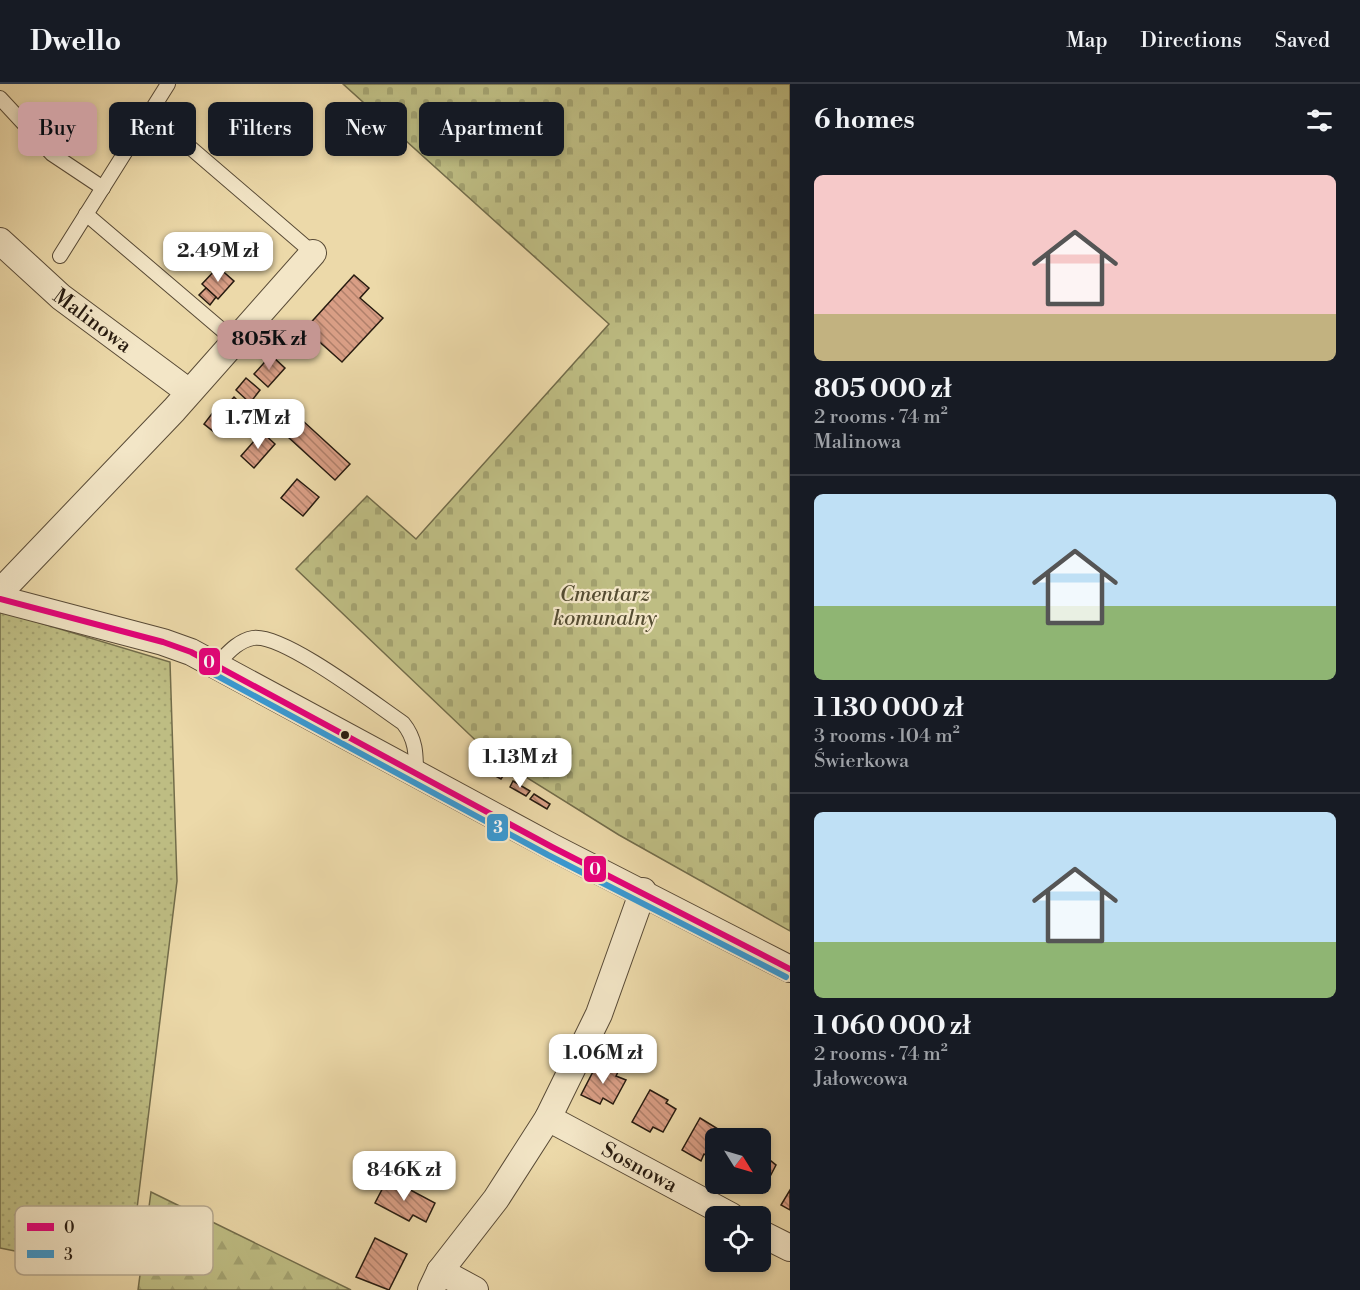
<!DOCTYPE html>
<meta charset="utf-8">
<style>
:root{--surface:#171b24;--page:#242831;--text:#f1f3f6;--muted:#9ea1a6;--line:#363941;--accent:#c59692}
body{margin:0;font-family:"Libre Bodoni",serif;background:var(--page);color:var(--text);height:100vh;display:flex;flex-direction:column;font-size:22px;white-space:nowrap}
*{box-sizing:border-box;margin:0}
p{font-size:20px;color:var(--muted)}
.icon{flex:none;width:33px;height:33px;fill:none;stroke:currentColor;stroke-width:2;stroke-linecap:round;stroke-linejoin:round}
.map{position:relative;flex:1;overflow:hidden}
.drawer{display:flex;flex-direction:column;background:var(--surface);width:570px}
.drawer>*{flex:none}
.banner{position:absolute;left:18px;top:18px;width:570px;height:54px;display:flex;gap:12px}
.needle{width:39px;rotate:127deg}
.fabs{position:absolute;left:705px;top:1044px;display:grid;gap:12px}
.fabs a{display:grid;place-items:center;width:66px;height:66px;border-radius:9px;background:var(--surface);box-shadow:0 3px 9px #0003;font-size:30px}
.price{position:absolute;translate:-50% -51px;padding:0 14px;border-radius:12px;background:#fff;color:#222;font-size:20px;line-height:39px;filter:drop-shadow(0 2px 3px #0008)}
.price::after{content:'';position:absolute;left:50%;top:36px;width:18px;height:14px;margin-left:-9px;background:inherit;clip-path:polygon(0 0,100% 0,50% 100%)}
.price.selected{background:var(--accent);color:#111}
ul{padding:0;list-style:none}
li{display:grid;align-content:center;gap:12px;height:318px;padding:0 24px}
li+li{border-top:2px solid var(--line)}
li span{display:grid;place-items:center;height:186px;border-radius:9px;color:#555}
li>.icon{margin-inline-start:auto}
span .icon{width:108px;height:108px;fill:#fffc;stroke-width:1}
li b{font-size:26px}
h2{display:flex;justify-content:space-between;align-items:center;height:72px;padding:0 24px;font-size:26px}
.pill{padding:0 21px;border-radius:9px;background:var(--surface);box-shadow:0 3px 9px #0003;font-size:21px;line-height:54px}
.pill.selected{background:var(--accent);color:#111}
header{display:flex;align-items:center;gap:36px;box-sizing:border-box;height:84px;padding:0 30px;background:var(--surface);border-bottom:2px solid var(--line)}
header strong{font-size:28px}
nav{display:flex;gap:33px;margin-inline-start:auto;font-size:21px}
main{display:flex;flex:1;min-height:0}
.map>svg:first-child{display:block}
</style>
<header>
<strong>Dwello</strong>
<nav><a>Map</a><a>Directions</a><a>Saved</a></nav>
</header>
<main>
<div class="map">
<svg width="790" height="1206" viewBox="0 0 790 1206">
<defs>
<pattern id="forest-firs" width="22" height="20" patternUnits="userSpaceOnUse" patternTransform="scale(1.5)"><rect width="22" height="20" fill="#bebd83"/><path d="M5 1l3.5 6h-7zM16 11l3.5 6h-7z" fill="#a3a270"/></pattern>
<pattern id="cemetery-stones" width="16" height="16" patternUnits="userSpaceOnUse" patternTransform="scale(1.5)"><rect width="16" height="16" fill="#bebd83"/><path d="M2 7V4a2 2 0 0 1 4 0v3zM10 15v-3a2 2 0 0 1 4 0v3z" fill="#a3a270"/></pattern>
<pattern id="park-dots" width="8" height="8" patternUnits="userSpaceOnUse" patternTransform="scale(1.5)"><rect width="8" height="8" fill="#bebd83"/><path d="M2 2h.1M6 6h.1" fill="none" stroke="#a3a270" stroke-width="1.8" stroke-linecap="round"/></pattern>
<pattern id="building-back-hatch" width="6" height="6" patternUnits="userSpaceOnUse" patternTransform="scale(1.5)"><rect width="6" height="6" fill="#d99e85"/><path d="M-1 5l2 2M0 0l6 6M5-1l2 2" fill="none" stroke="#b0806b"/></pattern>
</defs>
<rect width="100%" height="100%" fill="#ecd9a9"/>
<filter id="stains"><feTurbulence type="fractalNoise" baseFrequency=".00333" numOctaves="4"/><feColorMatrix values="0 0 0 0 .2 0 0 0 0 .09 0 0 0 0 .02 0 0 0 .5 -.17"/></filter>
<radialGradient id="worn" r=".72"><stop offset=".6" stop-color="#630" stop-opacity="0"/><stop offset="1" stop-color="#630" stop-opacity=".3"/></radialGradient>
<path fill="url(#forest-firs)" stroke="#726c4a" stroke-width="1.5" d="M 151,1108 L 351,1206 L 138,1206 Z"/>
<path fill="url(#cemetery-stones)" stroke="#726c4a" stroke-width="1.5" d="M 343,0 L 790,0 L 790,847 L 619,751 L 492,672 L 296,485 L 367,412 L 416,455 L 609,240 Z"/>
<path fill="url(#park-dots)" stroke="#726c4a" stroke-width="1.5" d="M 0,527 L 170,578 L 177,797 L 129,1190 L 0,1164 Z"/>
<g fill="url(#building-back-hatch)" stroke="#271b10" stroke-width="1.5">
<path d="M 245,153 L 261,168 L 246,185 L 230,171 Z"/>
<path d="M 218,183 L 234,197 L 218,215 L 202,200 Z"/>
<path d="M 354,191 L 369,204 L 360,214 L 383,234 L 342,278 L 305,245 Z"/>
<path d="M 206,204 L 216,213 L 210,221 L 199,211 Z"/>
<path d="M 271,271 L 285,284 L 268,303 L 254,290 Z"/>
<path d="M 246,294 L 260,306 L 250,319 L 236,306 Z"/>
<path d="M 234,313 L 245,324 L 233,338 L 221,328 Z"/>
<path d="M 214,327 L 229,339 L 219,352 L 204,340 Z"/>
<path d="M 303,337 L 350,380 L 335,396 L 288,353 Z"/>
<path d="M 262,348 L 275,360 L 254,384 L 241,372 Z"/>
<path d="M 297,395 L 319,413 L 303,432 L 281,414 Z"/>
<path d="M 492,682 L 505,689 L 501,695 L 488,688 Z"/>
<path d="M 513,697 L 530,707 L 526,712 L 510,703 Z"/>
<path d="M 534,710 L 550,720 L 547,725 L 530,715 Z"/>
<path d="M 598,978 L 618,988 L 616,992 L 626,996 L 613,1020 L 603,1014 L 600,1020 L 581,1011 Z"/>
<path d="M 650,1006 L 668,1016 L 666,1019 L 676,1025 L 663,1048 L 653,1043 L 650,1048 L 632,1038 Z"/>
<path d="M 700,1034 L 718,1045 L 716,1048 L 725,1053 L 716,1054 L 716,1070 L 713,1075 L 704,1070 L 701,1077 L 682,1066 Z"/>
<path d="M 760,1068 L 776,1081 L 764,1104 L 756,1100 L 760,1100 Z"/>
<path d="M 388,1094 L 435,1119 L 426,1138 L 413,1131 L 409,1137 L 375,1119 Z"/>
<path d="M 790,1106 L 790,1126 L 781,1121 Z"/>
<path d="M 375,1154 L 407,1170 L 389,1206 L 356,1193 Z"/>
</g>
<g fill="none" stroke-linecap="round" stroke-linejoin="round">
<defs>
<g id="service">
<path d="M 0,14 L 52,70 L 103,104"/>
<path d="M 150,29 L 313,169"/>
<path d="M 86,130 L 235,257"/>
<path d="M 60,172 L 168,0"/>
<path d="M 216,581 C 227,570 237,557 253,554 C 283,549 375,620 403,639 C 416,655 416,670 416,689"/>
</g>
<g id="minor">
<path id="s1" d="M 0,157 L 61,213 L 189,308"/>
<path d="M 0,508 L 174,326 L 313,169"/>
<path d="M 0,515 L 163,558 L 191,568 L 552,763 L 790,885"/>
<path id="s2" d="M 548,1034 L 731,1132"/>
<path d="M 760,1149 L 790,1164"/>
<path d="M 440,1187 L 475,1206"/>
<path d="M 431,1206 L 440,1187 L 496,1115 L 548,1034 L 599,930 L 643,807"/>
</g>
</defs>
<use href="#service" stroke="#584a36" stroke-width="16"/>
<use href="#minor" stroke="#584a36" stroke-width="28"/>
<use href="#service" stroke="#f3e6c7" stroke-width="14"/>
<use href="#minor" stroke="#f3e6c7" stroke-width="26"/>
<defs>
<path id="bus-1" d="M 0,515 L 163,558 L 191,568 L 552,763 L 790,885"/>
<path id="bus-2" d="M 212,589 L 548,771 L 786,893"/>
</defs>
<use href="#bus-1" stroke="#f3e6c7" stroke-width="10"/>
<use href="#bus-2" stroke="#f3e6c7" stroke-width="10"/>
<use href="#bus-1" stroke="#e5017a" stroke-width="6"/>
<use href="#bus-2" stroke="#3999d2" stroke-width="6"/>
</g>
<circle fill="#271b10" stroke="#f3e6c7" stroke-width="2" cx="345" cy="651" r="5"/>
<g text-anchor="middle" stroke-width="4.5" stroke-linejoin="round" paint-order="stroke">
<g font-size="21" fill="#271b10" stroke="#f3e6c7">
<text dy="7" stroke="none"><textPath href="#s1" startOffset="122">Malinowa</textPath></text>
<text dy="7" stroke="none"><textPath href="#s2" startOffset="104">Sosnowa</textPath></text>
</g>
<g font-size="21" font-style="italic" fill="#544c32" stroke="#f3e6c7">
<text x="605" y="517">Cmentarz<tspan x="605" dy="24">komunalny</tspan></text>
</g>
</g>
<rect x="15" y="1122" width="198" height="69" rx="9" fill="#f3e6c7" stroke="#b6a990" stroke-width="1.5"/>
<rect x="27" y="1139" width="27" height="8" fill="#e5017a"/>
<rect x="27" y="1166" width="27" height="8" fill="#3999d2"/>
<g font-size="16" fill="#271b10">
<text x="64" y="1149">0</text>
<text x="64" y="1176">3</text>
</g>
<g stroke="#f3e6c7" stroke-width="2">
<rect x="198" y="563" width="23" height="29" rx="6" fill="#e5017a"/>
<rect x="486" y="729" width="23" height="29" rx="6" fill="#3999d2"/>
<rect x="583" y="771" width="24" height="28" rx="6" fill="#e5017a"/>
</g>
<g font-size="16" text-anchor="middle" font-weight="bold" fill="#fff">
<text x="209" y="584">0</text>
<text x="498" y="749">3</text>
<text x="595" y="791">0</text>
</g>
<rect width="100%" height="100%" filter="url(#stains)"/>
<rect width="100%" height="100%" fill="url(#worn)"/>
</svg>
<div class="fabs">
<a><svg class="needle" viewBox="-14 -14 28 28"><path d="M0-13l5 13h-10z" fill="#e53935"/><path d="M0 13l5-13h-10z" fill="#9ea1a6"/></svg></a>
<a><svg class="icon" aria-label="locate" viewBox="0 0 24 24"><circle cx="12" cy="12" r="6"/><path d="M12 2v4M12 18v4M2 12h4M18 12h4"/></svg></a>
</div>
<b class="price" style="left:218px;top:199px">2.49M zł</b>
<b class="price selected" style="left:269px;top:287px">805K zł</b>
<b class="price" style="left:258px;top:366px">1.7M zł</b>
<b class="price" style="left:520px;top:705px">1.13M zł</b>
<b class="price" style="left:603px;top:1001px">1.06M zł</b>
<b class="price" style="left:404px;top:1118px">846K zł</b>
<div class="banner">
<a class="pill selected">Buy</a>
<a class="pill">Rent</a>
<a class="pill">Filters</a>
<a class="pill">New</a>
<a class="pill">Apartment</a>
</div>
</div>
<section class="drawer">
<h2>6 homes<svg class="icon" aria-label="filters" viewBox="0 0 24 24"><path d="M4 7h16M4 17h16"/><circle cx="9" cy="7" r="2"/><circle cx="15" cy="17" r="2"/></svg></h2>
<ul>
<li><span style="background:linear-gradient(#f6c9c9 75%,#c2b280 0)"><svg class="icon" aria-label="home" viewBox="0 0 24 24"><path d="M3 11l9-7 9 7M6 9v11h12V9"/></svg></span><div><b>805 000 zł</b><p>2 rooms · 74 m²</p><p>Malinowa</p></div></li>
<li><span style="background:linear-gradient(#bfe0f5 60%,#8fb573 0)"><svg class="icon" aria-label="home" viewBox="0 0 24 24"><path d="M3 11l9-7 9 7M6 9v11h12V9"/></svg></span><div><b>1 130 000 zł</b><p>3 rooms · 104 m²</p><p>Świerkowa</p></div></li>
<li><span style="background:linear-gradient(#bfe0f5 70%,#8fb573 0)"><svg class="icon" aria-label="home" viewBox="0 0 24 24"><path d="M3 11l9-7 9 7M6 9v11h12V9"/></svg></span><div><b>1 060 000 zł</b><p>2 rooms · 74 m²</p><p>Jałowcowa</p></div></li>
</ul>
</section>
</main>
